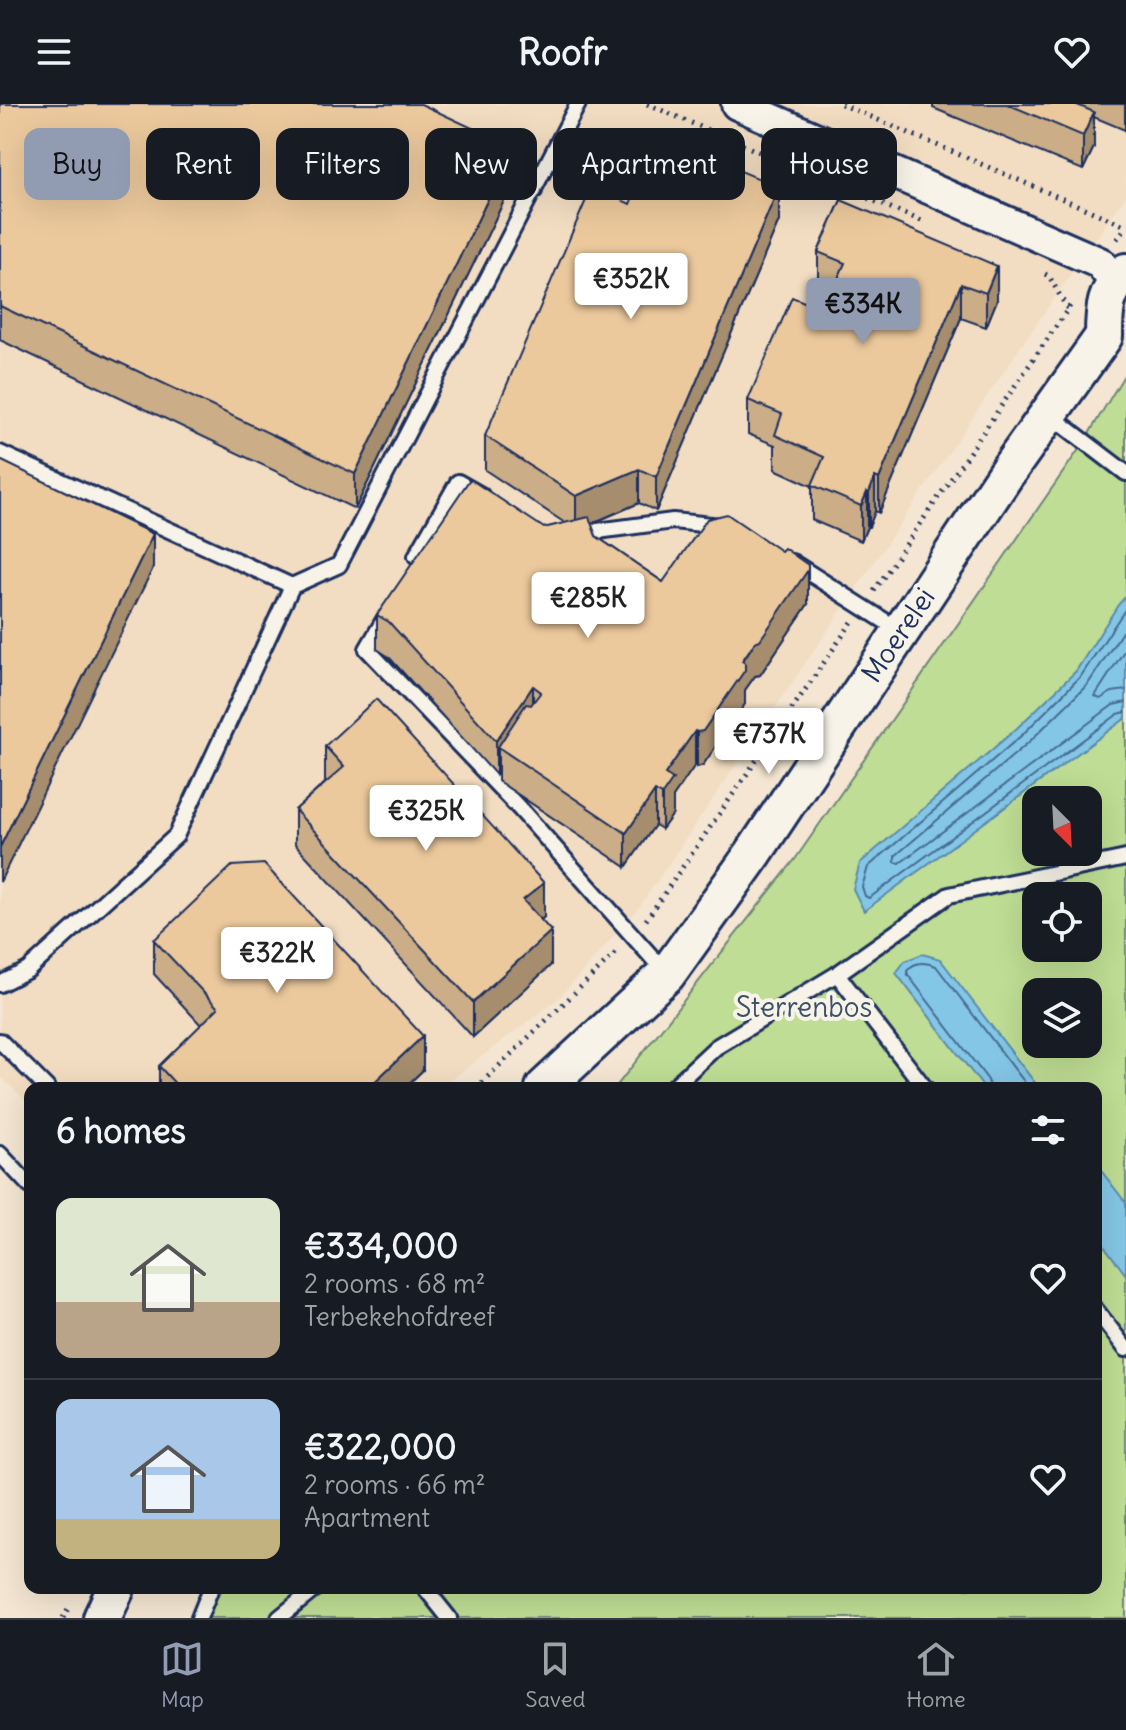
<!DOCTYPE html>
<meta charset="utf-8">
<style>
:root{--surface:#171b24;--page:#20242c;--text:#f1f3f6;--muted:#9ea1a6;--line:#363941;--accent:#919bb2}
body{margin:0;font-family:Delius,sans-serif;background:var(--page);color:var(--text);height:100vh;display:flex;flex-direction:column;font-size:30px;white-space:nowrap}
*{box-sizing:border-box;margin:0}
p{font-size:26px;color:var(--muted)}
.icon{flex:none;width:44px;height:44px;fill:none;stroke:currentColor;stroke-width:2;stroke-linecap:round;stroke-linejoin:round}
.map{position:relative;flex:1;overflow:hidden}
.sheet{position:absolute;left:24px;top:978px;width:1078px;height:512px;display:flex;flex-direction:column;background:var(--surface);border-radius:16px;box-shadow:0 8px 32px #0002}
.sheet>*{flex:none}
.guide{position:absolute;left:24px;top:24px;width:1078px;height:72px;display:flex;gap:16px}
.needle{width:52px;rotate:156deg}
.buttons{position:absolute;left:1022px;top:682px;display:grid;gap:16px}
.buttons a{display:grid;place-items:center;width:80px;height:80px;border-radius:16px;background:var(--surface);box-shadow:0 8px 32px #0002;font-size:40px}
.price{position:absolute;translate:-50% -68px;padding:0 18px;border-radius:8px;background:#fff;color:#222;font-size:26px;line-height:52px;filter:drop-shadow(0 2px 4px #0008)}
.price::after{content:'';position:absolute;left:50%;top:48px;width:24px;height:18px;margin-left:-12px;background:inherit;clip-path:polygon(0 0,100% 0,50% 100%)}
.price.active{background:var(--accent);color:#111}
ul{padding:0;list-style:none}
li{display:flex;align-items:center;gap:24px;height:200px;padding:0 32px}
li+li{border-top:2px solid var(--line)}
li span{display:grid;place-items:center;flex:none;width:224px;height:160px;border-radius:16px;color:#555}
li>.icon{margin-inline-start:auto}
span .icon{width:96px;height:96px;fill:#fffc;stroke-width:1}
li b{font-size:34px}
h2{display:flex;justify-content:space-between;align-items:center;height:96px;padding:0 32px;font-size:34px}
.pill{padding:0 28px;border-radius:16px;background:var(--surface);box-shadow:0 8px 32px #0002;font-size:28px;line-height:72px}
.pill.active{background:var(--accent);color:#111}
header{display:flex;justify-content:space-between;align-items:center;height:104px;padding:0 32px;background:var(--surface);font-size:36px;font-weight:700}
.tabs{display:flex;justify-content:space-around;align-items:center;height:112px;border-top:2px solid var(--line);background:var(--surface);font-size:22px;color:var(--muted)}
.tabs a{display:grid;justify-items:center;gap:4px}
.tabs .active{color:var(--accent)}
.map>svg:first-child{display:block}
</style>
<header><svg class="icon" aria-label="menu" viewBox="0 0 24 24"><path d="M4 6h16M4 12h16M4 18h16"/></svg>Roofr<svg class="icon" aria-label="heart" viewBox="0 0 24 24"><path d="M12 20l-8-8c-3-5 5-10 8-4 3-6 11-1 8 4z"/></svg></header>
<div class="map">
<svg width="1126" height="1514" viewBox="0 0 1126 1514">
<rect width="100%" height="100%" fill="#f4e6d2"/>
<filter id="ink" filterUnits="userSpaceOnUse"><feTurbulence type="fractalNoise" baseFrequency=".0125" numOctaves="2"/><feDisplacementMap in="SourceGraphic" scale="16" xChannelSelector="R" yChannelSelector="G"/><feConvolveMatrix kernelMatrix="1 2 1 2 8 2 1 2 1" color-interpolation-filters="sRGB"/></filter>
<g filter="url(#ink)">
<path fill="#f2ddc2" d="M 0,0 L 1126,0 L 1126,92 L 1052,197 L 638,805 L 559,894 L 440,984 L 30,984 L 30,1001 L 0,972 Z"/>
<path fill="#bfdd94" stroke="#6d8679" stroke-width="2" fill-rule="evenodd" d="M 1126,268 L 1126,1514 L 200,1514 L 224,1484 L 1096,1484 L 1096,984 L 615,984 L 796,754 L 1084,338 ZM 1036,696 L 1088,696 L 1088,748 L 1036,748 ZM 1036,792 L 1088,792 L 1088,844 L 1036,844 ZM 1036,888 L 1088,888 L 1088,940 L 1036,940 Z"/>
<g fill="#84c6e5" stroke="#5a8aaf" stroke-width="2">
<path d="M 1126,492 L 1126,614 L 864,807 L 853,785 L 860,759 L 1016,625 L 1076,567 L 1118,501 Z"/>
<path d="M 922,850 L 940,855 L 1039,984 L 984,984 L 896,869 L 905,857 Z"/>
<path d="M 1096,1060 L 1126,1099 L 1126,1171 L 1096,1131 Z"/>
</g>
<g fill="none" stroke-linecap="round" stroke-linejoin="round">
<g stroke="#456b94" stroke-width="2">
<path d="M 1126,504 L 1081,572 L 1022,631 L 868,763 L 862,783 L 865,792 L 869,794 L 872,792 L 1118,610 L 1126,608"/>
<path d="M 1126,522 L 1088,580 L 1029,638 L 895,752 L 895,758 L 900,759 L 1113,601 L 1126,598"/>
<path d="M 1126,544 L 1095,592 L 1100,595 L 1112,588 L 1126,586"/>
<path d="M 990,984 L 988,976 L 908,871 L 907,867 C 914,857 926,858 936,862 L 1029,984"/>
</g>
<defs>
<g id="service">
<path d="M 496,65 L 534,87"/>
<path d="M 1050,311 L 1126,369"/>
<path d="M 0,349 L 292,482"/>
<path d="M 575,430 L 673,417 L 721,422"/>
<path d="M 416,452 L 458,378 L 481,391"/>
<path d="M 792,458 L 899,526"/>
<path d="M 385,514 L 367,545 L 521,706 L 665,868"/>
<path d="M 837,870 L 925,984"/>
<path d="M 0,880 L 28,866 L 176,732 L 292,482 L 339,461 L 578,0"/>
<path d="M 0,937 L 47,984"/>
<path d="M 672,984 L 716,943 L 837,870 L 949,791 L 1126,754"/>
<path d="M 0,1050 L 30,1082"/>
<path d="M 1096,1206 L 1126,1245"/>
<path d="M 425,1484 L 449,1514"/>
<path d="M 199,1514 L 211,1484"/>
<path d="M 279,1514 L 316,1484"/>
</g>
<path id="minor" d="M 737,0 L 1100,159 L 1115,178"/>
<g id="tertiary">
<path d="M 544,984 L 667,870 L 753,750 L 1005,371 L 1104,232 C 1104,205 1105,187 1126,168"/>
<path d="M 102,1514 L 116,1484"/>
</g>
</defs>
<use href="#service" stroke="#1b2f5e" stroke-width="20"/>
<use href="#minor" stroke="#1b2f5e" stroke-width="36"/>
<use href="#tertiary" stroke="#1b2f5e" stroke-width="42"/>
<g stroke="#1b2f5e" stroke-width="5" stroke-dasharray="2 6" stroke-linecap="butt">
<path d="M 647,0 L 926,119"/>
<path d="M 841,0 L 1126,122"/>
<path d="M 1117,135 L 1126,123"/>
<path d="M 1045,170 L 1049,172 L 1068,206"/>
<path d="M 874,487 L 1072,199"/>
<path d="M 646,816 L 852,518"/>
<path d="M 476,984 L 618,847"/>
<path d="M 63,1514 L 69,1503"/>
</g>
<use href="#service" stroke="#f7f3e8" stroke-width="14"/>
<use href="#minor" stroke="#f7f3e8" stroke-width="30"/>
<use href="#tertiary" stroke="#f7f3e8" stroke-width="36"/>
</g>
<g fill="#cbad87" stroke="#1b2f5e" stroke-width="2">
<path d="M 0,0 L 513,78 L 355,405 L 0,236 Z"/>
<path d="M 933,0 L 1126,0 L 1125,26 L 1094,13 L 1094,43 L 1083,66 L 933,4 Z"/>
<path d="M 841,96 L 997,196 L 986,223 L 961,214 L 879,409 L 875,407 L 869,423 L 867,423 L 861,437 L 812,416 L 812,382 L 775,365 L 775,341 L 748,330 L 748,296 L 824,206 L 832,188 L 818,182 L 818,148 Z"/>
<path d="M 630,100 L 779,117 L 656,407 L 639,399 L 591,420 L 596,432 L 663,478 L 808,500 L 760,571 L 755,572 L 745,586 L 745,600 L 703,661 L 697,663 L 695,661 L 673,693 L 673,710 L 662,725 L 655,721 L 626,763 L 498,677 L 498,669 L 496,671 L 389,553 L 377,545 L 377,511 L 544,424 L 565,419 L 485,366 L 485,332 Z"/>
<path d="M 325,642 L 544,813 L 541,816 L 551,861 L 473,933 L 295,740 L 295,706 L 326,678 L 325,677 Z"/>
<path d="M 154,836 L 423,966 L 404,984 L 159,984 L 159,962 L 201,921 L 154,870 Z"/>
</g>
<g fill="#a58d6e" stroke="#1b2f5e" stroke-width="2">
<path d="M 1125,0 L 1126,0 L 1126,25 L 1125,26 Z"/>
<path d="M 1094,8 L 1094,43 L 1083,66 L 1083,32 Z"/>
<path d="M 513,43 L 513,78 L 355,405 L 355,370 Z"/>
<path d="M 779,83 L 779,117 L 656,407 L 656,373 Z"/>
<path d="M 997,162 L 997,196 L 986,223 L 986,189 Z"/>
<path d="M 961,180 L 961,214 L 879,409 L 879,375 Z"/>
<path d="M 639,365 L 639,399 L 576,426 L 576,392 Z"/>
<path d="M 875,373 L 875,407 L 869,423 L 869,389 Z"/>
<path d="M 867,388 L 867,423 L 861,437 L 861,402 Z"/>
<path d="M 153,430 L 153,464 L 0,778 L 0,743 Z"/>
<path d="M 808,466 L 808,500 L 760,571 L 755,572 L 745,586 L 745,600 L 703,661 L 697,663 L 697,628 L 755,538 Z"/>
<path d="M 533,582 L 533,617 L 498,643 L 498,669 L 496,671 L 496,637 Z"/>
<path d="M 695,627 L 695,661 L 673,693 L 673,710 L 662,725 L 662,691 L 665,670 Z"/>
<path d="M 655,687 L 655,721 L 626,763 L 626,729 Z"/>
<path d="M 544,779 L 544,813 L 523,831 L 523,796 Z"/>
<path d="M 551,827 L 551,861 L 473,933 L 473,898 Z"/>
<path d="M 423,932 L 423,966 L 404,984 L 368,984 Z"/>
</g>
<g fill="#ecc99d" stroke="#1b2f5e" stroke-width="2">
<path d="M 0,0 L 421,0 L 513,43 L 355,370 L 0,202 Z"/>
<path d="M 1007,0 L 1075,0 L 1094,8 L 1083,32 Z"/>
<path d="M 659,33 L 779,83 L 656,373 L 639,365 L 576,392 L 485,332 L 592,82 L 630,100 Z"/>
<path d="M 841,96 L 997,162 L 986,189 L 961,180 L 879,375 L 875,373 L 869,389 L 867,388 L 861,402 L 812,381 L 824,353 L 775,331 L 782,310 L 748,296 L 792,193 L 824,206 L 845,159 L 818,148 Z"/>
<path d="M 0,356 L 153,430 L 0,743 Z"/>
<path d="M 470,375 L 544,424 L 589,413 L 596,432 L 663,478 L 707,415 L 727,410 L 781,447 L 784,444 L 808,461 L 808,466 L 760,536 L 755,538 L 742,557 L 745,559 L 745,566 L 703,627 L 697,628 L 695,627 L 665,670 L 673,675 L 662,691 L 655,687 L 626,729 L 498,643 L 526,600 L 531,601 L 541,588 L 533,582 L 496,637 L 389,518 L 377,511 Z"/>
<path d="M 376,595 L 544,779 L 523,796 L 551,827 L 473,898 L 295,706 L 344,663 L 325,642 Z"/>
<path d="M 264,760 L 423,932 L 368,984 L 179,984 L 159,962 L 218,904 L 154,836 L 232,762 Z"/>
</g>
</g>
<g text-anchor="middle" stroke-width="8" stroke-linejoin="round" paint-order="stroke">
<g font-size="28" fill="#1b2f5e" stroke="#f7f3e8">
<text transform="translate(898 531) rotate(-56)" y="10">Moerelei</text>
</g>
<g font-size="28" fill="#3c5269" stroke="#f7f3e8">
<text x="804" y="913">Sterrenbos</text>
</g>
</g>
</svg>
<div class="buttons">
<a><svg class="needle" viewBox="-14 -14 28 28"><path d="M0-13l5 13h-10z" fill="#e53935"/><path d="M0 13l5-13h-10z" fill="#9ea1a6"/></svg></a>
<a><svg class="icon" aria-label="locate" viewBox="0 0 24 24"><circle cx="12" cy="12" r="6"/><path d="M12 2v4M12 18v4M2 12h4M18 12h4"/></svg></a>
<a><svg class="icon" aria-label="layers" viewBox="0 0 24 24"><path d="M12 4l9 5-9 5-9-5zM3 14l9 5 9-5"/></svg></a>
</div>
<b class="price" style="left:631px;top:217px">€352K</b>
<b class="price active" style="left:863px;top:242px">€334K</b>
<b class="price" style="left:588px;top:536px">€285K</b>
<b class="price" style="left:769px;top:672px">€737K</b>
<b class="price" style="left:426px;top:749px">€325K</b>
<b class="price" style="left:277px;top:891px">€322K</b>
<div class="guide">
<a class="pill active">Buy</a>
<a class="pill">Rent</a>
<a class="pill">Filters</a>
<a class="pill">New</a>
<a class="pill">Apartment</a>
<a class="pill">House</a>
</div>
<section class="sheet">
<h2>6 homes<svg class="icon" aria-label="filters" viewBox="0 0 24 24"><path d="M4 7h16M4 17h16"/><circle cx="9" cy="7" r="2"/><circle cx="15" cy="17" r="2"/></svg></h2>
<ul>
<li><span style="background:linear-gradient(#dfe7d0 65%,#b9a48a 0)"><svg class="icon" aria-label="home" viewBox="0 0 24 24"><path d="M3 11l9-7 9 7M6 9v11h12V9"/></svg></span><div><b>€334,000</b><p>2 rooms · 68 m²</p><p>Terbekehofdreef</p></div><svg class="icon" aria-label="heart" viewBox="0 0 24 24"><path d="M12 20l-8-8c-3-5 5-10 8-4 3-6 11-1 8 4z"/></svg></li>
<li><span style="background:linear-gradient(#a9c7e8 75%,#c2b280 0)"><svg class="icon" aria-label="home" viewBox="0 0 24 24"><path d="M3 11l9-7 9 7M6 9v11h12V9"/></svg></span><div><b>€322,000</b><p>2 rooms · 66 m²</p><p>Apartment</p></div><svg class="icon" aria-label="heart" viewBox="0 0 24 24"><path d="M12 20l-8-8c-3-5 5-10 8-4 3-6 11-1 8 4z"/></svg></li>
</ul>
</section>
</div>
<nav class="tabs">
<a class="active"><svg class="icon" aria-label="map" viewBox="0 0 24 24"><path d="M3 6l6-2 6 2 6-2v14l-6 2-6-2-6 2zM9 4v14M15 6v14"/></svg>Map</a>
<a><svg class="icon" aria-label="saved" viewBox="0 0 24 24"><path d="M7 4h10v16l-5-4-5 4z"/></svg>Saved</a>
<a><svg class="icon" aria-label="home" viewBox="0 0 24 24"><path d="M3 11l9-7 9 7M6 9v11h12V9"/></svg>Home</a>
</nav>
